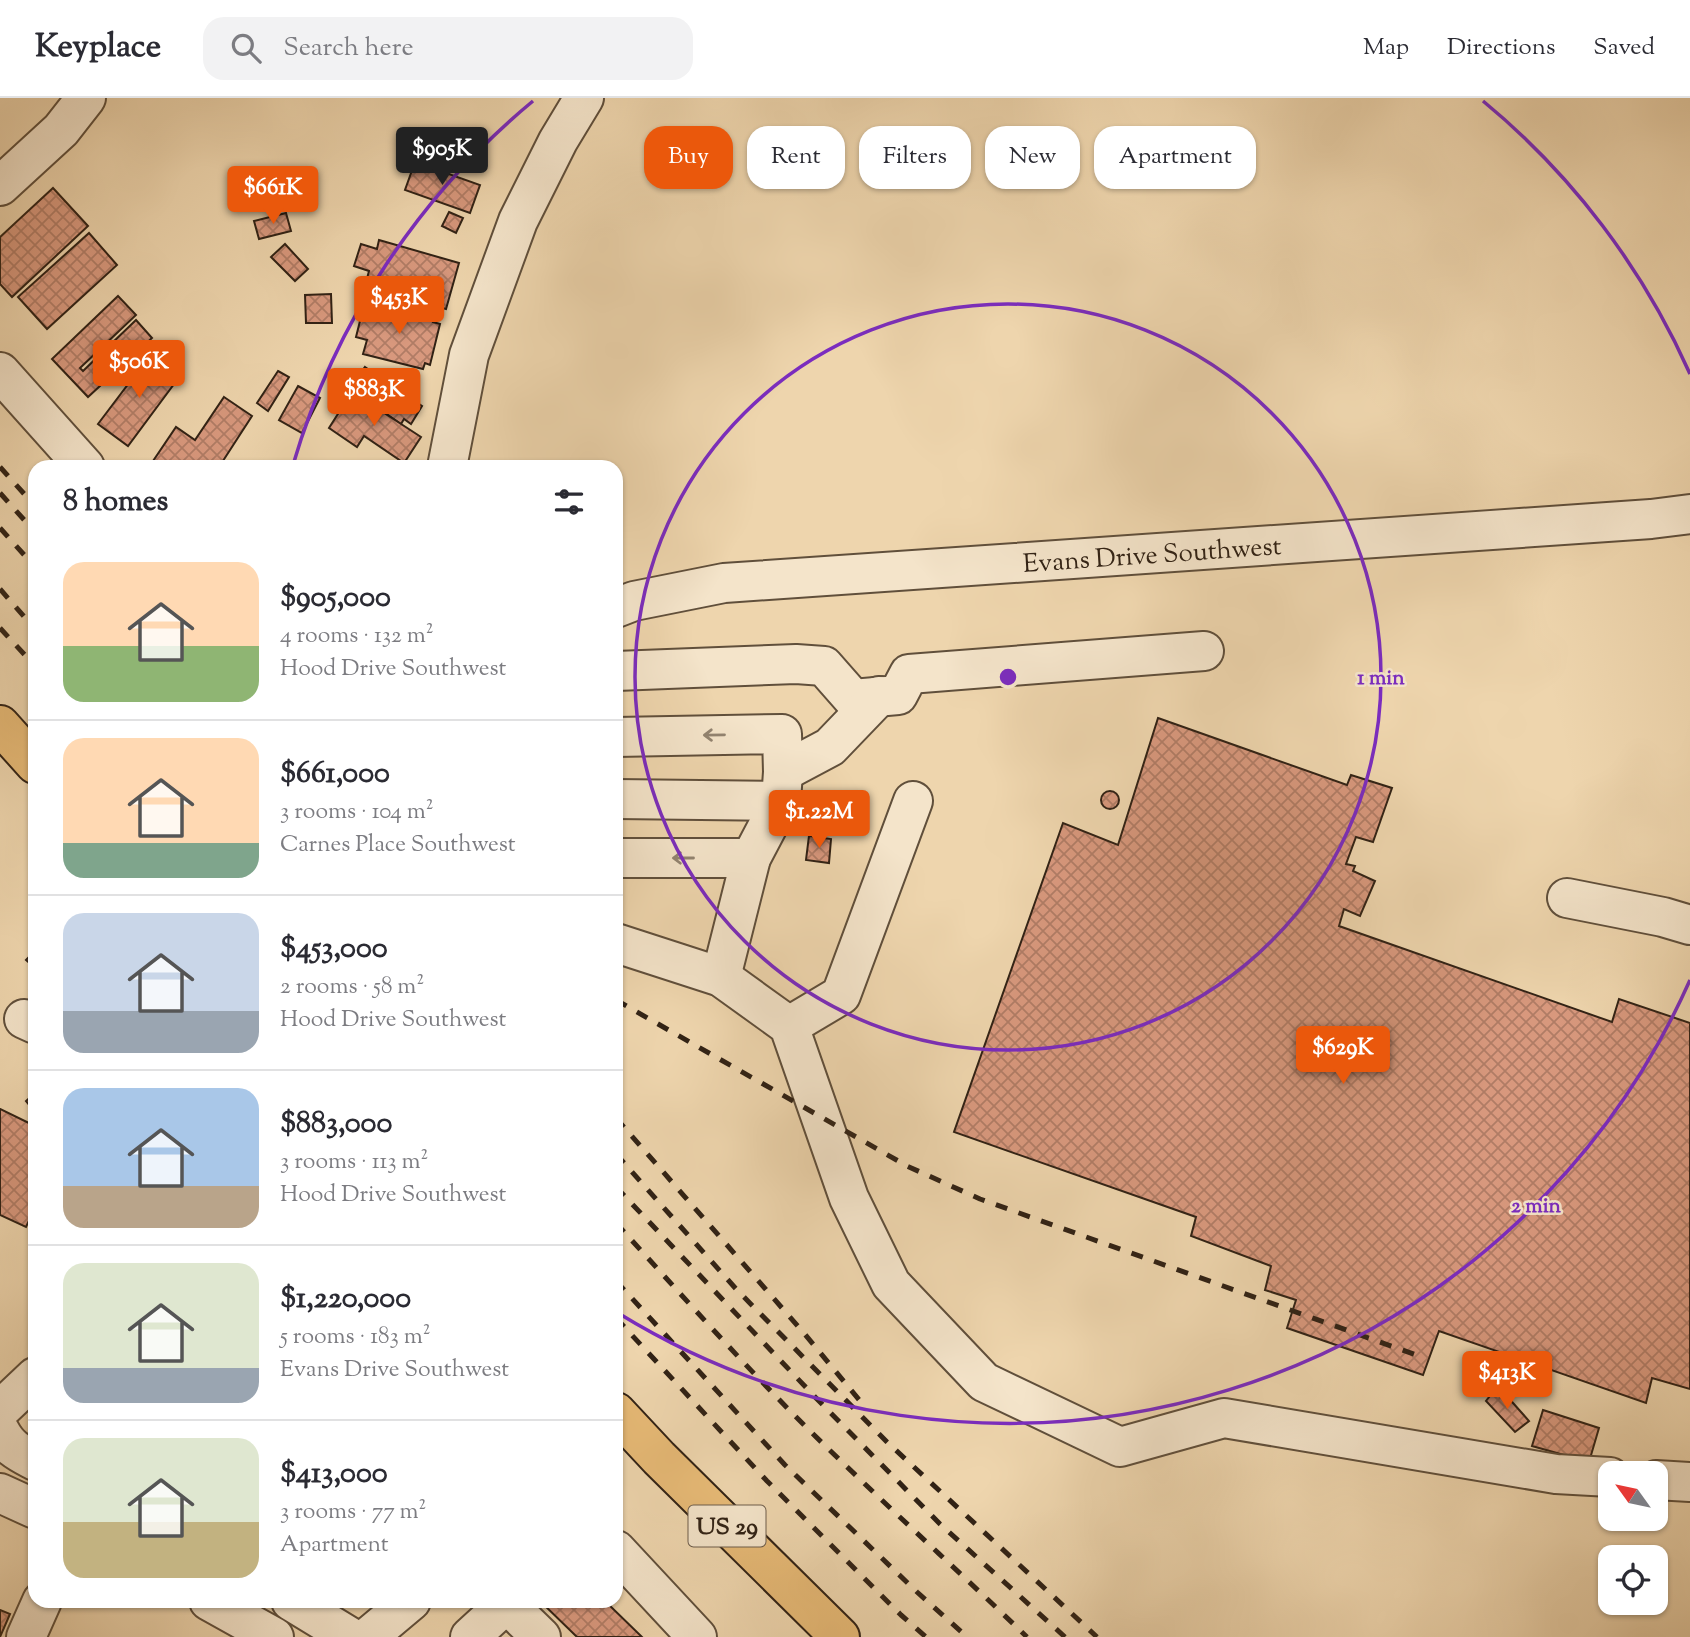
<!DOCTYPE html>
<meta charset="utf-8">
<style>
:root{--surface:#fff;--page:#f2f2f3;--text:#2b2b33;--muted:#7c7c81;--line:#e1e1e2;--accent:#ea580c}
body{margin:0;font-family:"Sorts Mill Goudy",serif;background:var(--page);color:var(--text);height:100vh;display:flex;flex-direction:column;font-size:26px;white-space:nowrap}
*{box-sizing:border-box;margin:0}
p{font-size:23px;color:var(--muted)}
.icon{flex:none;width:38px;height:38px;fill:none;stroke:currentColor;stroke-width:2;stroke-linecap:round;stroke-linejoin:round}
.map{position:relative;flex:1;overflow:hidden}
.details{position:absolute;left:28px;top:362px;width:595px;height:1148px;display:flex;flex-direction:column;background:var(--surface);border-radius:21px;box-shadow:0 2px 5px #0004}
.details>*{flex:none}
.hud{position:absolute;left:644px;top:28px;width:665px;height:63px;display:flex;gap:14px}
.needle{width:46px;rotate:303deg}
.controls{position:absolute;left:1598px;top:1363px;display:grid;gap:14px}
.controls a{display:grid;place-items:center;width:70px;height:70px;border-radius:14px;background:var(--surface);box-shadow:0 2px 5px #0004;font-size:35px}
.price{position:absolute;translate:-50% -60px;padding:0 16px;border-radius:7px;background:var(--accent);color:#fff;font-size:23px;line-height:46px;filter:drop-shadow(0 2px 4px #0008)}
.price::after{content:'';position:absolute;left:50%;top:42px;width:21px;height:16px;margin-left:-10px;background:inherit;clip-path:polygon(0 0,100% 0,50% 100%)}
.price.current{background:#222;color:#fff}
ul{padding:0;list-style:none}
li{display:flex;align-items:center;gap:21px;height:175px;padding:0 35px}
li+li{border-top:2px solid var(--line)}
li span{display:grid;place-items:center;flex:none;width:196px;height:140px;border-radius:21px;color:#555}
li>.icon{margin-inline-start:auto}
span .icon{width:84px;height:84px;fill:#fffc;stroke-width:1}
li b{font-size:30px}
h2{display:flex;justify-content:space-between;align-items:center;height:84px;padding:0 35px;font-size:30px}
.chip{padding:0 24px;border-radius:21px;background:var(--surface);box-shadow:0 2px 5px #0004;font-size:24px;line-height:63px}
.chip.current{background:var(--accent);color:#fff}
header{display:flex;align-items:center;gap:42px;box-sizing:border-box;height:98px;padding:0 35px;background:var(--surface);border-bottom:2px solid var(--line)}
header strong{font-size:33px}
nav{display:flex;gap:38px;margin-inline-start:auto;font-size:24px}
.search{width:490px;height:63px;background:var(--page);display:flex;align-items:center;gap:18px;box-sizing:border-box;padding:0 24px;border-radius:21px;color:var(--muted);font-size:26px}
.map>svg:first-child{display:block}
</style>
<header>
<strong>Keyplace</strong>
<div class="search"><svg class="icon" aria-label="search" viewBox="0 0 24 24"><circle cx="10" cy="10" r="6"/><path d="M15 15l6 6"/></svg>Search here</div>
<nav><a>Map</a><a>Directions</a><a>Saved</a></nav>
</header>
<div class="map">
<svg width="1690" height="1539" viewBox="0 0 1690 1539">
<defs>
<pattern id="building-cross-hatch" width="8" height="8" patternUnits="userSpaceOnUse" patternTransform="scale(1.75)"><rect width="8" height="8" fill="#d8987d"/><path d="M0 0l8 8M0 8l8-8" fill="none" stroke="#b07c65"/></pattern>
</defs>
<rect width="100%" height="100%" fill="#eed5ad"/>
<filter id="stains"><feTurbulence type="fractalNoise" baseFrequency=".00286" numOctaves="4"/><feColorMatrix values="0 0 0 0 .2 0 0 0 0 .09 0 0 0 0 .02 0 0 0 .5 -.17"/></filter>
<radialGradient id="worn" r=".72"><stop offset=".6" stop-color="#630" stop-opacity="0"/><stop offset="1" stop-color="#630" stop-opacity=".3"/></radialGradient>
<g fill="url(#building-cross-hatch)" stroke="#312215" stroke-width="2">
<path d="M 415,64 L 480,87 L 470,115 L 405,92 Z"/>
<path d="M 53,90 L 88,128 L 12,199 L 0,186 L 0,139 Z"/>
<path d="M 449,114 L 463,120 L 456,135 L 442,128 Z"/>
<path d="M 286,115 L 291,133 L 259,141 L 254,123 Z"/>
<path d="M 89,135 L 117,167 L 47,231 L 18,199 Z"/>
<path d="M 379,142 L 459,165 L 446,211 L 439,209 L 438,213 L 364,192 L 369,173 L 354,168 L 361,146 L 377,151 Z"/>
<path d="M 285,146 L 308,171 L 295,183 L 271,159 Z"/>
<path d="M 331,196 L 332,225 L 306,225 L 305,197 Z"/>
<path d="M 118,198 L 136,217 L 80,270 L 83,273 L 136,222 L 152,240 L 88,299 L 52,261 Z"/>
<path d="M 374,206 L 434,221 L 433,224 L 440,226 L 430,267 L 425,265 L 423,271 L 363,256 L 367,242 L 356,239 L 362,215 L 371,217 Z"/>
<path d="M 151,256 L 180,278 L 128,348 L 98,326 Z"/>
<path d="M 365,269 L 422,308 L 411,326 L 404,321 L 401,326 L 365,301 L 367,298 L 352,287 Z"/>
<path d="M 278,273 L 289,279 L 268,313 L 257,305 Z"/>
<path d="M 298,288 L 320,300 L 302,335 L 279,322 Z"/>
<path d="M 352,294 L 421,339 L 404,365 L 364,338 L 357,349 L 329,330 Z"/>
<path d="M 224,299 L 252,318 L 219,369 L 149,369 L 176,329 L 195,342 Z"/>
<path d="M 1158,620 L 1347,687 L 1351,677 L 1392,690 L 1373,744 L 1356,739 L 1346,766 L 1355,768 L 1353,773 L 1375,783 L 1360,818 L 1344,811 L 1339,828 L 1612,924 L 1619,901 L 1690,925 L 1690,1291 L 1652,1280 L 1646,1305 L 1439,1233 L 1423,1277 L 1287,1230 L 1296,1202 L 1265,1192 L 1271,1168 L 1191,1138 L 1196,1119 L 954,1034 L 1063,725 L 1118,747 Z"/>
<circle cx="1110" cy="702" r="9"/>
<path d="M 809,738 L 831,741 L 829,765 L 806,762 Z"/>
<path d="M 35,853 L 35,878 L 30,874 L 34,869 L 26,862 Z"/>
<path d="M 35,995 L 35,1014 L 26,1003 Z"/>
<path d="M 0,1011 L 35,1028 L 35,1110 L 26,1129 L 0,1117 Z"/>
<path d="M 1494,1293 L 1505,1296 L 1529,1323 L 1515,1334 L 1486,1303 Z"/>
<path d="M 1543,1312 L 1599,1330 L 1589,1364 L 1532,1348 Z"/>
<path d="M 540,1503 L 605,1503 L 642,1539 L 577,1539 Z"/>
<path d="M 0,1512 L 10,1516 L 0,1539 Z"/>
</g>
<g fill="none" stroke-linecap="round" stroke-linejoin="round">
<defs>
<g id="minor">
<path d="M 0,88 L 61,32 L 86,0"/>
<path d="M 0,274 L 85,369"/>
<path d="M 447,369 L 469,257 L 518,123 L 558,43 L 584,0"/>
<path d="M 616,510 L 634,503 L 724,485 L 1651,421 L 1690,416"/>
<path d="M 616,573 L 796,566 L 824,568 L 853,601 L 898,597 L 909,576 L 1204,553"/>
<path d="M 616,639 L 782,636 L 783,674 L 781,703 L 751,760 L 721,879"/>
<path d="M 783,674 L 830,649 L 879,598"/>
<path d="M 616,701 L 781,703"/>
<path d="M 616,760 L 751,760"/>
<path d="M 1567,800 L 1663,819 L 1690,827"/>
<path d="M 616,845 L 721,879 L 789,928 L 849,1100 L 891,1186 L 984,1284 L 1120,1349 L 1224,1320 L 1556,1376 L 1610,1379"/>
<path d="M 24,921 L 35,926"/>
<path d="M 789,928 L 841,897 L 913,703"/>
<path d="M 0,1312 L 35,1279"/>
<path d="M 0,1333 C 9,1350 18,1354 35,1363"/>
<path d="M 1656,1382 L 1690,1384"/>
<path d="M 0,1395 L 35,1411"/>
<path d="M 616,1452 L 697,1539"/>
<path d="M 209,1503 L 274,1539"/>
<path d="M 291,1503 L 350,1539"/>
<path d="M 504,1503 L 541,1539"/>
<path d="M 26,1539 L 42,1503"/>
<path d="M 368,1539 L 411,1503"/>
<path d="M 470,1539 L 506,1506"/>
</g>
<g id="major">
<path d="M 0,627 L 35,666"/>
<path d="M 616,1314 L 659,1360 L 840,1539"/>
</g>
</defs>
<use href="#minor" stroke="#604f3b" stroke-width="42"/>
<use href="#major" stroke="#312215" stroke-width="42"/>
<use href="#minor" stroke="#f4e4ca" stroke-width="38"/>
<use href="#major" stroke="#e7ba76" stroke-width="38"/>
<g stroke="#312215" stroke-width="5" stroke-dasharray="12 12" stroke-linecap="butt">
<path d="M 0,369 L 35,408"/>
<path d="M 0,395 L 35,434"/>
<path d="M 0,430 L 35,469"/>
<path d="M 0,491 L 35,531"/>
<path d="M 0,530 L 35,568"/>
<path d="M 616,902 L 907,1068 L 980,1101 L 1419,1258"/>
<path d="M 616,1020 L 803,1234 L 865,1309"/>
<path d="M 616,1056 L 737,1192 L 887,1344 L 1097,1539"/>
<path d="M 616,1089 L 816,1300 L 940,1426 L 1065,1539"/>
<path d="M 616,1125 C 690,1206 763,1289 842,1364 C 903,1423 966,1480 1027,1539"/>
<path d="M 616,1183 L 785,1367 L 917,1494 L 967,1539"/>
<path d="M 616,1220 L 767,1383 L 901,1517 L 926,1539"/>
</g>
</g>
<defs><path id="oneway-shaft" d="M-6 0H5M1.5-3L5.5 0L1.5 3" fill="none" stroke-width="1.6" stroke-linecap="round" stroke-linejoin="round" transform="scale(1.75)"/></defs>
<g stroke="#928370">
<use href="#oneway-shaft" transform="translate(714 637) rotate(179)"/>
<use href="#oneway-shaft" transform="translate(683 760) rotate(-180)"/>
</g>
<g fill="none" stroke="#7b2cbf" stroke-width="3.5">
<circle cx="1008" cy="579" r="373"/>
<path d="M1690 882A746 746 0 0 1 618 1215M293 367A746 746 0 0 1 533 3M1483 3A746 746 0 0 1 1690 276"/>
</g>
<g text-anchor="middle" stroke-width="5" stroke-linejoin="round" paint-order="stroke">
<rect fill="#f4e4ca" stroke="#6c5c4b" stroke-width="2" x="688.5" y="1407.5" width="77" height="41" rx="5"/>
<g font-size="24" font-weight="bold" fill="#312215">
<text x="727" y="1436">US 29</text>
</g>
<g font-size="26" fill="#312215" stroke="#f4e4ca">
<text transform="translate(1152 456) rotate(-4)" y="9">Evans Drive Southwest</text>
</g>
</g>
<circle cx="1008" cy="579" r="10" fill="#7b2cbf" stroke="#f4e4ca" stroke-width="3.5"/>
<g font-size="21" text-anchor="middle" font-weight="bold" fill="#7b2cbf" stroke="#f4e4ca" stroke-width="5" stroke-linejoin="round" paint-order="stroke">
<text x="1381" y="586">1 min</text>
<text x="1536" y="1114">2 min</text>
</g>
<rect width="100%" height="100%" filter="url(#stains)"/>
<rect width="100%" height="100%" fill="url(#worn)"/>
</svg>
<div class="controls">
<a><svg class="needle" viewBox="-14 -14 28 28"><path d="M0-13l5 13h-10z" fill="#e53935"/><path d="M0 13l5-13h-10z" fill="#7c7c81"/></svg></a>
<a><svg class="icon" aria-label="locate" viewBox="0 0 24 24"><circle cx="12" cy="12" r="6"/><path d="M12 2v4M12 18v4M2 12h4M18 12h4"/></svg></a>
</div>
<b class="price current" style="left:442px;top:89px">$905K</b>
<b class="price" style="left:273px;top:128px">$661K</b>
<b class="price" style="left:399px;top:238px">$453K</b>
<b class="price" style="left:139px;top:302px">$506K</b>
<b class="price" style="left:374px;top:330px">$883K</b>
<b class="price" style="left:819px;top:752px">$1.22M</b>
<b class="price" style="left:1343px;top:988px">$629K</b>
<b class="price" style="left:1507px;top:1313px">$413K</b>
<div class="hud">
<a class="chip current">Buy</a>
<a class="chip">Rent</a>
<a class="chip">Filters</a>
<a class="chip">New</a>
<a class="chip">Apartment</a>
</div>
<section class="details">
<h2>8 homes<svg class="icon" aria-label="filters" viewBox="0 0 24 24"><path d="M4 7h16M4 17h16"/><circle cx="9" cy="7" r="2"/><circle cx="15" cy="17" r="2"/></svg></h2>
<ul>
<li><span style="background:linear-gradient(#ffd9b3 60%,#8fb573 0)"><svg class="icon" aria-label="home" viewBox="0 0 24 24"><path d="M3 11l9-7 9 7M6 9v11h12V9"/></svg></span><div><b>$905,000</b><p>4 rooms · 132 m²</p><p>Hood Drive Southwest</p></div></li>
<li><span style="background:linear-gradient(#ffd9b3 75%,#7fa58c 0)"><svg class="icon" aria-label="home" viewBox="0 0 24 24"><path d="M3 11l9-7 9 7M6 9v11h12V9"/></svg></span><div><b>$661,000</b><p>3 rooms · 104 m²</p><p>Carnes Place Southwest</p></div></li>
<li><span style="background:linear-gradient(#c9d6e8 70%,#9aa5b1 0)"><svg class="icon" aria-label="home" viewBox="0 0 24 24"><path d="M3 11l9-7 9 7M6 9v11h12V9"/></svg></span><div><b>$453,000</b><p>2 rooms · 58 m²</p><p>Hood Drive Southwest</p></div></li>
<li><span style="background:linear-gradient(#a9c7e8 70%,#b9a48a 0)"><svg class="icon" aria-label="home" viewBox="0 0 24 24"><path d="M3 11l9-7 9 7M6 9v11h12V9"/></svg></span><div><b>$883,000</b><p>3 rooms · 113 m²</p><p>Hood Drive Southwest</p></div></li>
<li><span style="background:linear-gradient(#dfe7d0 75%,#9aa5b1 0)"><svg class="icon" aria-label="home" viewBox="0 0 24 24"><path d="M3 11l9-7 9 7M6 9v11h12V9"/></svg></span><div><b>$1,220,000</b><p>5 rooms · 183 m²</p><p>Evans Drive Southwest</p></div></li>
<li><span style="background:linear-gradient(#dfe7d0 60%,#c2b280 0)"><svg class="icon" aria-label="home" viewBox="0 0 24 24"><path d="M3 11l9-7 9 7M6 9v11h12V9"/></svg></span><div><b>$413,000</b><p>3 rooms · 77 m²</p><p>Apartment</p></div></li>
</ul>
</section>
</div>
